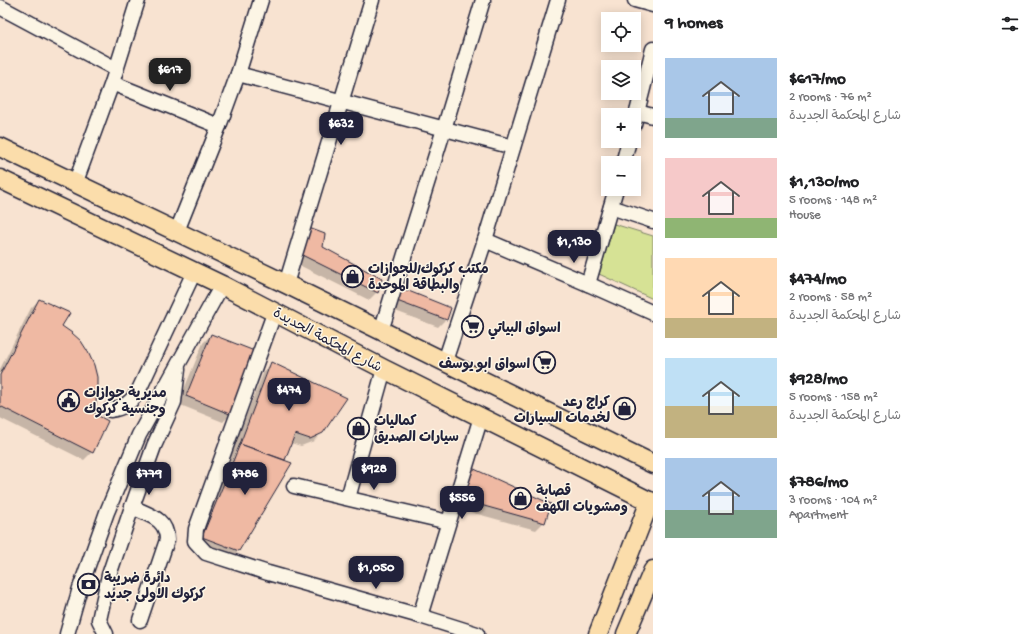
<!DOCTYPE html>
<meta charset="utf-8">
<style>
:root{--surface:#fff;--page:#f2f2f2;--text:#202124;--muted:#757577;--accent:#22223b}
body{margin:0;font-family:"Gochi Hand","Playpen Sans Arabic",sans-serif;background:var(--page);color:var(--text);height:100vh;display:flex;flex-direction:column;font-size:15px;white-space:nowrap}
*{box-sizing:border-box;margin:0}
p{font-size:13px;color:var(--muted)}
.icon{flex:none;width:22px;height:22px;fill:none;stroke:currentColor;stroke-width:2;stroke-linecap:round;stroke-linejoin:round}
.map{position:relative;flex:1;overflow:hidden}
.drawer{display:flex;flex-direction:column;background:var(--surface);width:380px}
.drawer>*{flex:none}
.tools{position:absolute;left:601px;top:12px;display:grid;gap:8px}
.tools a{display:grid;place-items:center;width:40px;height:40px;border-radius:0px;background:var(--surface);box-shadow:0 2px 10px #0003;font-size:20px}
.price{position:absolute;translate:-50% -34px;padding:0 9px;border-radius:8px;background:var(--accent);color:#fff;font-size:13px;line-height:26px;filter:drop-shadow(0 1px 2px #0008)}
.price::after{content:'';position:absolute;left:50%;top:24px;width:12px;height:9px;margin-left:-6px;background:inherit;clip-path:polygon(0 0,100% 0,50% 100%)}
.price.on{background:#222;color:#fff}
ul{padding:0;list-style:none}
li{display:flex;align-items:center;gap:12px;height:100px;padding:0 12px}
li span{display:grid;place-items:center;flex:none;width:112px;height:80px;border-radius:0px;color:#555}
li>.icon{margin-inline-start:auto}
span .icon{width:48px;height:48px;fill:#fffc;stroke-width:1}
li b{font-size:17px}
h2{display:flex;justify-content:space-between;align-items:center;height:48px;padding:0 12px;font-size:17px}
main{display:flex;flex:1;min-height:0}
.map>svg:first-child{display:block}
</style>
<main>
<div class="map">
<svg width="653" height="634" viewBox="0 0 653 634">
<rect width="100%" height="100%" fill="#f8e3d1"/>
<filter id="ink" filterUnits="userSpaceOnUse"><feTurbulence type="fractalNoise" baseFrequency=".025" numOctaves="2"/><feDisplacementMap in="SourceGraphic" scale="8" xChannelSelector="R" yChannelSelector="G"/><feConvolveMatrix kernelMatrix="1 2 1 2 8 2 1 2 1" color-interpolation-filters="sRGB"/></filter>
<g filter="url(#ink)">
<path fill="#d6e295" stroke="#7c8268" d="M 614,224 L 653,236 L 653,299 L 599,274 Z"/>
<g fill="#0003">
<path d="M 301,237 L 377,292 L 369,300 L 293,262 Z"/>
<path d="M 393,297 L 446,319 L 438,327 L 390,309 Z"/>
<path d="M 39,300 L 60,326 L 92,452 L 84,460 L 0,418 L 0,369 L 31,308 Z"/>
<path d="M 211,335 L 231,414 L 223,422 L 178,404 L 203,343 Z"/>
<path d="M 272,363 L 322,432 L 314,441 L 301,446 L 291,443 L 283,461 L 238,551 L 230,559 L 195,544 L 264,371 Z"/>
<path d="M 464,477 L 544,522 L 536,530 L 452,507 Z"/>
</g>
<g fill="#efb9a3" stroke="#22223b">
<path d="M 309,228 L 325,234 L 323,247 L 382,279 L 378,293 L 300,254 Z"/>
<path d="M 401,288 L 451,308 L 447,320 L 397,301 Z"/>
<path d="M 39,299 L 70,313 L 62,326 L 72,333 L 81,341 L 88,352 L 94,365 L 97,377 L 97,390 L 95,414 L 108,421 L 93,453 L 0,406 L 0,375 Z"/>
<path d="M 211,334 L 257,352 L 232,415 L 186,396 Z"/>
<path d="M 271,362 L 347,398 L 323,433 L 310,439 L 295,434 L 285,460 L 240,444 Z"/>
<path d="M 240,444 L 292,463 L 239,551 L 202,537 Z"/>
<path d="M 472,468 L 551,504 L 545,523 L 459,499 Z"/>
</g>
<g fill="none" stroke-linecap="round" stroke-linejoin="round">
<defs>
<g id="minor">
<path d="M 635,0 L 653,5"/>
<path d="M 0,7 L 116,69"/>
<path d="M 238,74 L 513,147"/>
<path d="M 112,83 L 219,126"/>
<path d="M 637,112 L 653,116"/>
<path d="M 634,124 L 653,49"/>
<path d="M 623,163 L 629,141"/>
<path d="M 75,184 L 112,83 L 138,0"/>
<path d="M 611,207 L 653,221"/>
<path d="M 177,231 L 219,126 L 238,74 L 261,0"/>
<path d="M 485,240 L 588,284 L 653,313"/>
<path d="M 286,284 L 372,0"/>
<path d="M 588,284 L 616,189"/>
<path d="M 275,311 L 196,529 L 195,541 L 206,553 L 268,573 L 420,616 L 477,634"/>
<path d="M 381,331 L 444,129 L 483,0"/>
<path d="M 445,361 L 485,240 L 558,0"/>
<path d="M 110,410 C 124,408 128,404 137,394 L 194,272"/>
<path d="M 294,486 L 448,522"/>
<path d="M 348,498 L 384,369"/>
<path d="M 132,507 C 148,515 167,518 167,540 L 140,620"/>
<path d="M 420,616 L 481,417"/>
<path d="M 67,634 L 80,588 L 107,512 L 139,435 L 222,285"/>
<path d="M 106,634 L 99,620 L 109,575 L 132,507 L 154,446 L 174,402 L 178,369"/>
</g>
<g id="major">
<path d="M 0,147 L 286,284 L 653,464"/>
<path d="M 0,179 L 222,285 L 384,369 L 653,503"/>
<path d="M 598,634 L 650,501"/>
<path d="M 626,634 L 653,570"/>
</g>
</defs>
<use href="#minor" stroke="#22223b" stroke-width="17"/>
<use href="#major" stroke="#22223b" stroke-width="21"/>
<use href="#minor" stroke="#fcf5e5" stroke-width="14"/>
<use href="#major" stroke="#fbddab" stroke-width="18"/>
</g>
</g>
<defs>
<symbol id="shop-ring" viewBox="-11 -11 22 22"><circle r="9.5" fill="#fcf5e5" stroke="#22223b" stroke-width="1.5"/><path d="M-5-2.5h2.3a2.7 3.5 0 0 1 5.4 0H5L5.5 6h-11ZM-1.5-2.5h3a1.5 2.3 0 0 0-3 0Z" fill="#22223b"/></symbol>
<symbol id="supermarket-ring" viewBox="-11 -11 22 22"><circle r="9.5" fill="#fcf5e5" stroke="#22223b" stroke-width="1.5"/><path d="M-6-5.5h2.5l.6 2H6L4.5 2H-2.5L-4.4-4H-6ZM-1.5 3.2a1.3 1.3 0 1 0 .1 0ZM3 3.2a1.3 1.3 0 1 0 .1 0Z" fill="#22223b"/></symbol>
<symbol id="civic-ring" viewBox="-11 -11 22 22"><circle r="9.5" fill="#fcf5e5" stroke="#22223b" stroke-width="1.5"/><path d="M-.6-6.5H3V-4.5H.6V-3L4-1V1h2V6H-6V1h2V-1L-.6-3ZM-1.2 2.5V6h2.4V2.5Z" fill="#22223b"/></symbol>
<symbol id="bank-ring" viewBox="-11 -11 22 22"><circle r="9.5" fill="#fcf5e5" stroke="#22223b" stroke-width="1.5"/><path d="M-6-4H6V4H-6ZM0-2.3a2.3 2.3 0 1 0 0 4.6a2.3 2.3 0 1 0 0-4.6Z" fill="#22223b"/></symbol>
</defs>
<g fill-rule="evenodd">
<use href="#shop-ring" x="340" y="264" width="25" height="25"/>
<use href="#supermarket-ring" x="460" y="314" width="25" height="25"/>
<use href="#supermarket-ring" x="532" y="350" width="25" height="25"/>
<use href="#civic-ring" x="56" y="388" width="25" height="25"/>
<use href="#shop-ring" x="612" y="396" width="25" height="25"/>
<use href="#shop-ring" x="346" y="416" width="25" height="25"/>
<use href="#shop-ring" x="508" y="486" width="25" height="25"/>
<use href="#bank-ring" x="76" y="572" width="25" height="25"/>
</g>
<g text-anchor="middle" stroke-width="3" stroke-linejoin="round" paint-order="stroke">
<g font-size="14" font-weight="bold" fill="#22223b" stroke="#fcf5e5" text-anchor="start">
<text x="368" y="273">مكتب كركوك/للجوازات<tspan x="368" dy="16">والبطاقة الموحدة</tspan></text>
<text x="488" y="332">اسواق البياتي</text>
<text x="530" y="368" text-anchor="end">اسواق ابو يوسف</text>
<text x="84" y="397">مديرية جوازات<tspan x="84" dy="16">وجنسية كركوك</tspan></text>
<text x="610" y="406" text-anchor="end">كراج رعد<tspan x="610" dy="16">لخدمات السيارات</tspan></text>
<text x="374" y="425">كماليات<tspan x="374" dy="16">سيارات الصديق</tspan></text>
<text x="536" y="495">قصابة<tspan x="536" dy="16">ومشويات الكهف</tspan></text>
<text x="104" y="582">دائرة ضريبة<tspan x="104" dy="16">كركوك الاولی جدید</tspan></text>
</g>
<g font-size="14" fill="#22223b" stroke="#fcf5e5">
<text transform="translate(328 339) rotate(28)" y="5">شارع المحكمة الجديدة</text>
</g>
</g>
</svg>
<div class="tools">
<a><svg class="icon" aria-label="locate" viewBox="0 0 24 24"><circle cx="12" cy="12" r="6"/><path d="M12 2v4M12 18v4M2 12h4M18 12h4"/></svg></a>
<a><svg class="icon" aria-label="layers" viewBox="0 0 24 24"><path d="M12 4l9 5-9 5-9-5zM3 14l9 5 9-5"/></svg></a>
<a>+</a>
<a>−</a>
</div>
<b class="price on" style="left:170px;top:92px">$617</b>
<b class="price" style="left:341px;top:146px">$632</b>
<b class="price" style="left:574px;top:264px">$1,130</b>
<b class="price" style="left:289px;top:412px">$474</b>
<b class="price" style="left:374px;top:491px">$928</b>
<b class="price" style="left:149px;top:496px">$779</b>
<b class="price" style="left:245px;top:496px">$786</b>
<b class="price" style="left:462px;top:520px">$556</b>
<b class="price" style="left:376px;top:590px">$1,050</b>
</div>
<section class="drawer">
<h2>9 homes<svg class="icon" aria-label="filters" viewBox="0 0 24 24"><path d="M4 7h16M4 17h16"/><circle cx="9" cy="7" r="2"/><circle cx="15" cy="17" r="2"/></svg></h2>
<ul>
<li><span style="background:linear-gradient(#a9c7e8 75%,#7fa58c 0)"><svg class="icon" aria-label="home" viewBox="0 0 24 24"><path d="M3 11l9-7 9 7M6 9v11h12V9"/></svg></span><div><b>$617/mo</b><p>2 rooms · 76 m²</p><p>شارع المحكمة الجديدة</p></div></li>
<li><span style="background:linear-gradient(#f6c9c9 75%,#8fb573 0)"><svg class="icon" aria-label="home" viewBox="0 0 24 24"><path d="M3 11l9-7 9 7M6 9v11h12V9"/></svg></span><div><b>$1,130/mo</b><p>5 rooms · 148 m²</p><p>House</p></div></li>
<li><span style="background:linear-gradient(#ffd9b3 75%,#c2b280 0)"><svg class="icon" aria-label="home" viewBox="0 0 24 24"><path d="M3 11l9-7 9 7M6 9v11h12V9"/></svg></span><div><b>$474/mo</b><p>2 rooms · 58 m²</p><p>شارع المحكمة الجديدة</p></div></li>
<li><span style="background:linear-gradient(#bfe0f5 60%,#c2b280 0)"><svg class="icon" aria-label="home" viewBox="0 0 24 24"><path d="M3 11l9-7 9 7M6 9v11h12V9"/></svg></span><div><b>$928/mo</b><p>5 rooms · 158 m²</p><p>شارع المحكمة الجديدة</p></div></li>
<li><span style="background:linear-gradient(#a9c7e8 65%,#7fa58c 0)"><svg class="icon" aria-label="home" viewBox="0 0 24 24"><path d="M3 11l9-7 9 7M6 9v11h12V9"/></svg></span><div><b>$786/mo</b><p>3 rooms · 104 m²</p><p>Apartment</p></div></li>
</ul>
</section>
</main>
